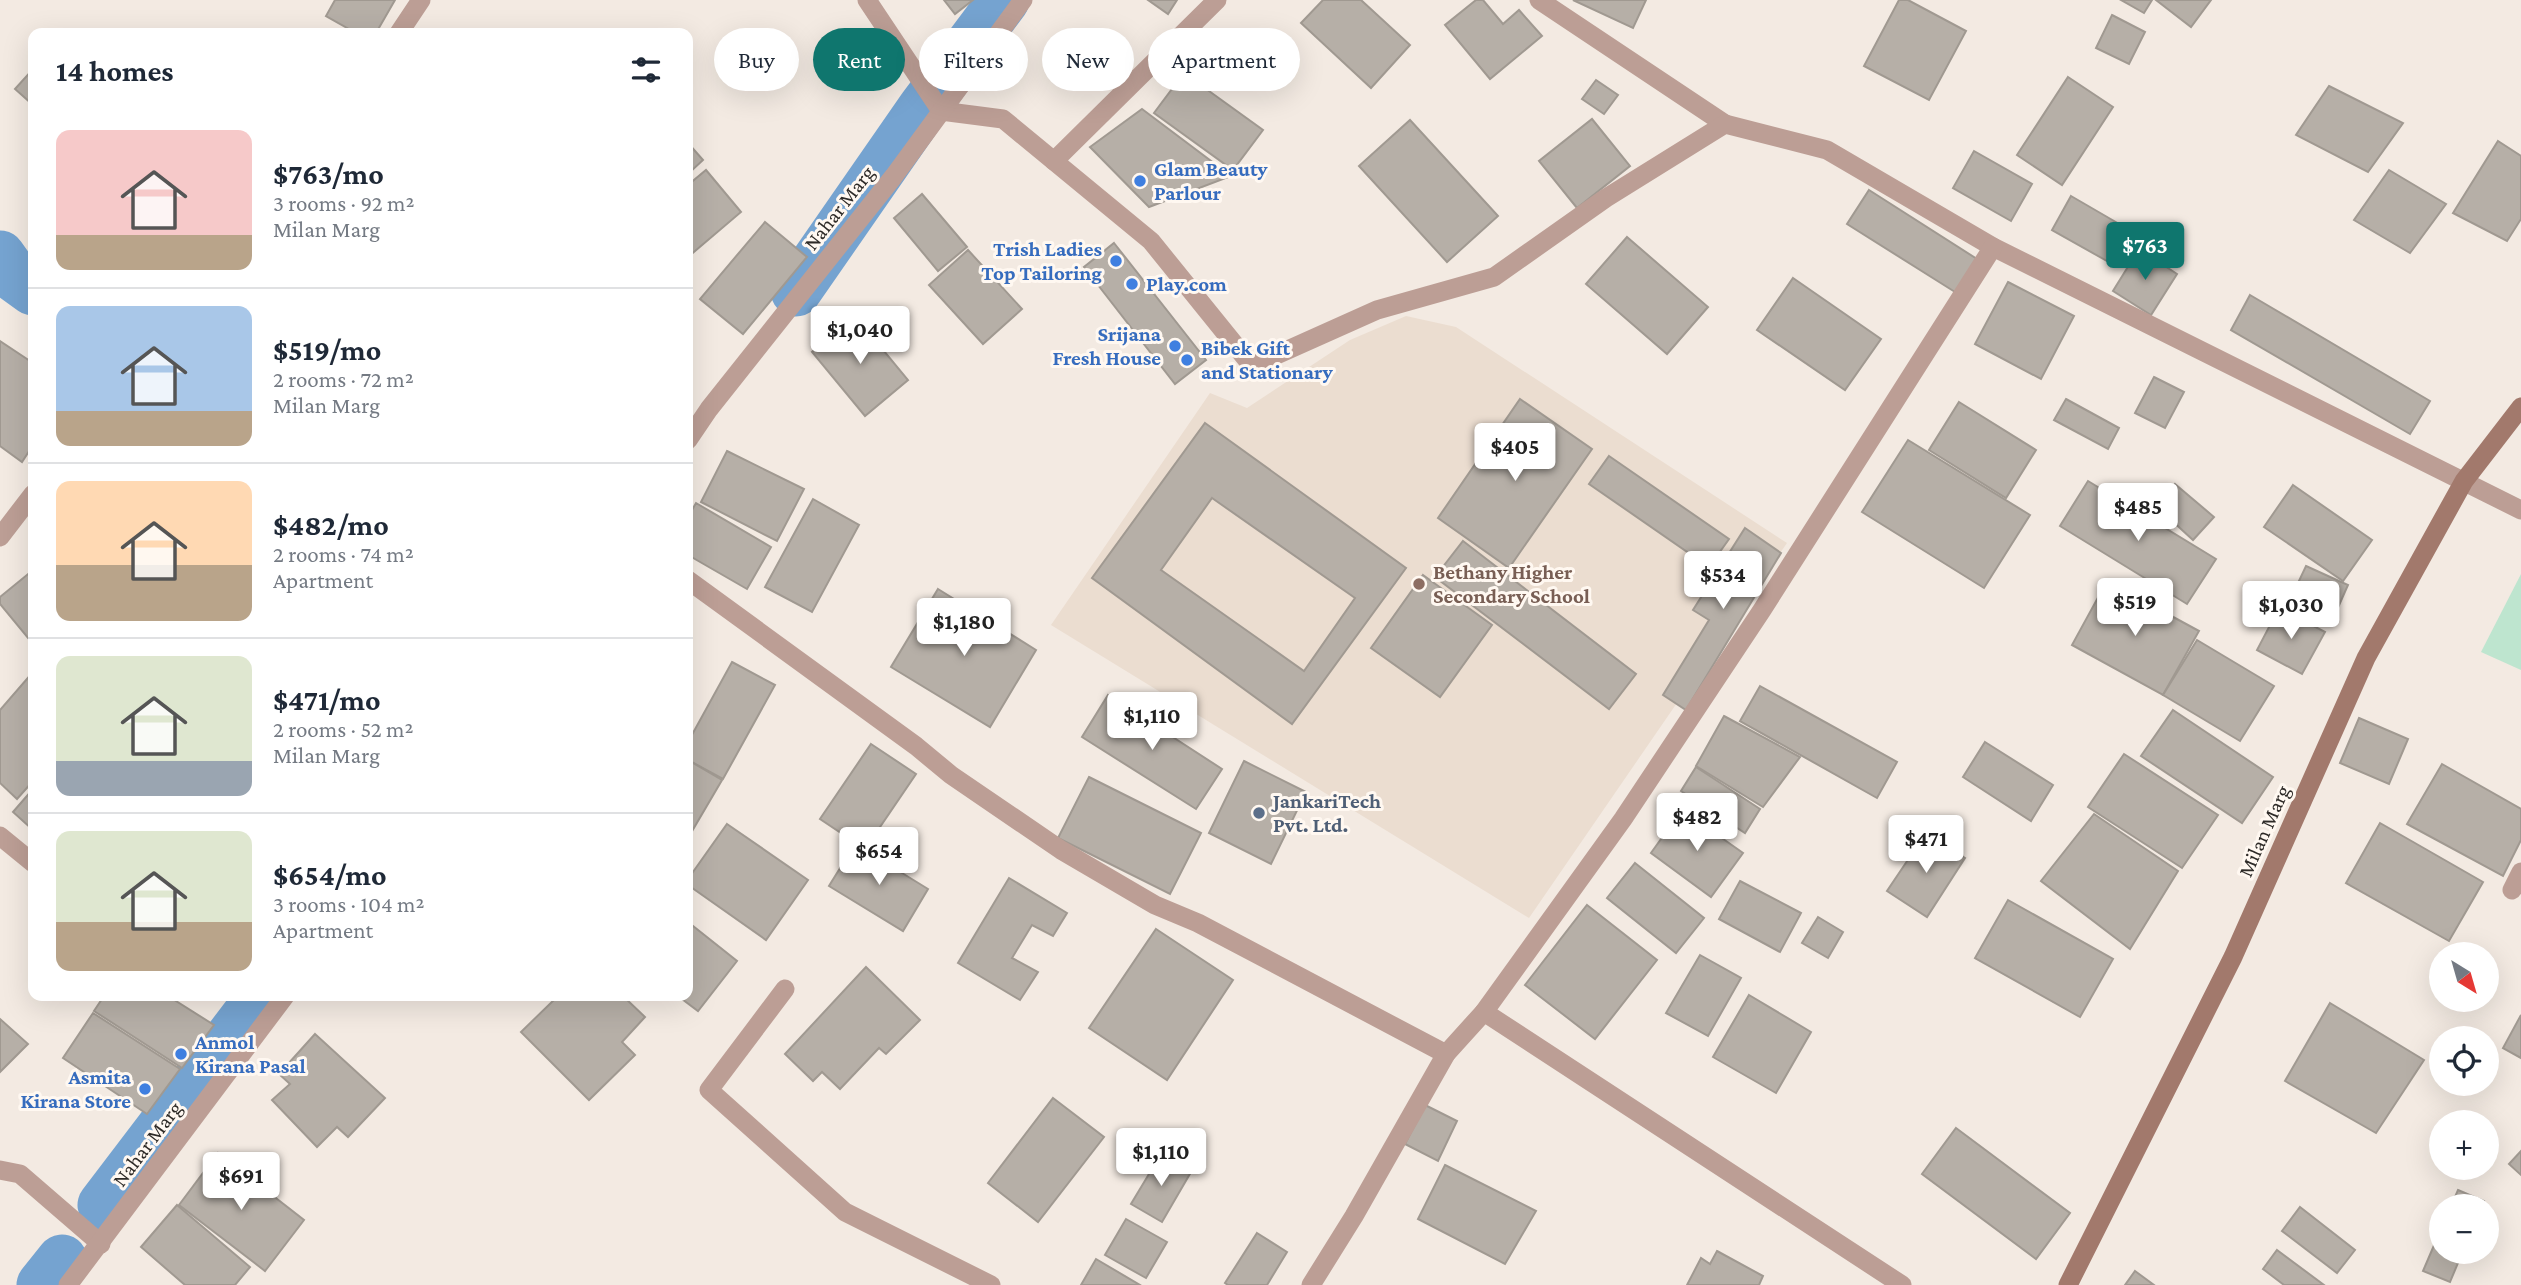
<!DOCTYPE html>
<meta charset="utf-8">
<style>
:root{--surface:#fff;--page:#f6f6f7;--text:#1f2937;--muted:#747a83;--line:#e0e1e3;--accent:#0f766e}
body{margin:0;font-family:"Crimson Pro",serif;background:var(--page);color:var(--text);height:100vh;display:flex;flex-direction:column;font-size:26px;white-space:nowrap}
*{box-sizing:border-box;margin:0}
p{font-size:23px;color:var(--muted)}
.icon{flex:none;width:38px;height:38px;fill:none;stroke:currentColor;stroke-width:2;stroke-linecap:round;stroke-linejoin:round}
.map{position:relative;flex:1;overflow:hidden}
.side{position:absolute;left:28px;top:28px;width:665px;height:973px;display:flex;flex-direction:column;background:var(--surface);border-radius:14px;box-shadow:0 7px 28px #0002}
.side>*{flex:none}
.banner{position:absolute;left:714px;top:28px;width:665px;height:63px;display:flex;gap:14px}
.needle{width:46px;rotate:143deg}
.buttons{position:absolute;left:2429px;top:942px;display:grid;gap:14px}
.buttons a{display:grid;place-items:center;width:70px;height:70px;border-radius:50%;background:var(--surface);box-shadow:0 7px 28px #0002;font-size:35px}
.price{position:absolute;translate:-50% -60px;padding:0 16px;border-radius:7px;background:#fff;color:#222;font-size:23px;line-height:46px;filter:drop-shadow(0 2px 4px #0008)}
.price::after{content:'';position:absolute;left:50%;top:42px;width:21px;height:16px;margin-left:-10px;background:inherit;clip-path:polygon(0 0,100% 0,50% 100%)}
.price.selected{background:var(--accent);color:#fff}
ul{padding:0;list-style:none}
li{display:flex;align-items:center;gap:21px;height:175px;padding:0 28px}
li+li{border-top:2px solid var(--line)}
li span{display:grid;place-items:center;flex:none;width:196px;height:140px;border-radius:14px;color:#555}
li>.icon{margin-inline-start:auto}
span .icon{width:84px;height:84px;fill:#fffc;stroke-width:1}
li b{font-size:30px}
h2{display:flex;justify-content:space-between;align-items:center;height:84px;padding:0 28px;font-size:30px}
.pill{padding:0 24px;border-radius:32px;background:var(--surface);box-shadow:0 7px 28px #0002;font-size:24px;line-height:63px}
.pill.selected{background:var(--accent);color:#fff}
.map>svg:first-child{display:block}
</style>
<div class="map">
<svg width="2521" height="1285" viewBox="0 0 2521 1285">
<rect width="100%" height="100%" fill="#f3eae2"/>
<path fill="#ebddd0" d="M 1406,316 L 1456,327 L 1787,543 L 1529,918 L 1051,625 L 1210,393 L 1247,408 L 1350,340 Z"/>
<path fill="#bee5cf" d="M 2521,574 L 2521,670 L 2481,652 Z"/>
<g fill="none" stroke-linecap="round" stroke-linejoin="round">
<g stroke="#75a3d0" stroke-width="51">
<path d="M 0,256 L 15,277 L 33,290"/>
<path d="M 796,291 L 923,108 L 1004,0"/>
<path d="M 103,1205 L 262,996"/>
<path d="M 42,1285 L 62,1260"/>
</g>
</g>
<g fill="#b6afa7" stroke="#a09991" stroke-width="2" fill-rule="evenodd">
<path d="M 335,0 L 395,0 L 376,33 L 356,33 L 326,16 Z"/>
<path d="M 944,0 L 973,0 L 955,14 Z"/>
<path d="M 1148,0 L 1177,0 L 1168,14 Z"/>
<path d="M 1323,0 L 1361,0 L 1410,45 L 1371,88 L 1301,23 Z"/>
<path d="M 1476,0 L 1483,0 L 1503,24 L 1519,10 L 1542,36 L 1490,79 L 1445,25 Z"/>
<path d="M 1573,0 L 1646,0 L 1633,28 Z"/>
<path d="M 1899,0 L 1908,0 L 1966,31 L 1929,100 L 1864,66 Z"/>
<path d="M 2121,0 L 2152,0 L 2144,13 Z"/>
<path d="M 2156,0 L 2211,0 L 2191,27 Z"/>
<path d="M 2112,15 L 2145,32 L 2129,64 L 2096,48 Z"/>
<path d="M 33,69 L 33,105 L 15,89 Z"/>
<path d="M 1184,73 L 1263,130 L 1233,170 L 1154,113 Z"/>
<path d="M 2068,77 L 2113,107 L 2062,185 L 2017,155 Z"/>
<path d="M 1596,80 L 1618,95 L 1604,114 L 1582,99 Z"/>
<path d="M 2329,86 L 2403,123 L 2368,172 L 2296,135 Z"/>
<path d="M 1142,109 L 1231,176 L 1149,207 L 1090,147 Z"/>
<path d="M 1592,119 L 1630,166 L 1577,208 L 1539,161 Z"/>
<path d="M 1410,120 L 1498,216 L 1447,262 L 1359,166 Z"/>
<path d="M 2498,141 L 2521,156 L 2521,219 L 2507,241 L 2453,213 Z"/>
<path d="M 688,143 L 703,160 L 688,174 Z"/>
<path d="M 1974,151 L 2032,184 L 2011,221 L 1953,188 Z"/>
<path d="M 706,170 L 741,212 L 688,257 L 688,185 Z"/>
<path d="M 2389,170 L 2446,204 L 2410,253 L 2354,220 Z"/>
<path d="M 1869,190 L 1977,259 L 1955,292 L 1847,224 Z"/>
<path d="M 922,194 L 967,247 L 938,271 L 894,218 Z"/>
<path d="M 2071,196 L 2133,232 L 2114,265 L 2052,230 Z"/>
<path d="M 765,222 L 807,257 L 743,334 L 700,299 Z"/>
<path d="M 1627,237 L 1708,307 L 1667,354 L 1586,284 Z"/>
<path d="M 1114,243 L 1206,360 L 1175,384 L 1084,267 Z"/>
<path d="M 2139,249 L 2177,274 L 2151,315 L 2113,291 Z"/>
<path d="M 968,250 L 1022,309 L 983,344 L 929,285 Z"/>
<path d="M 1793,278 L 1881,339 L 1845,390 L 1757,330 Z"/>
<path d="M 2008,282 L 2074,316 L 2041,379 L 1975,344 Z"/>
<path d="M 2250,295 L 2430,401 L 2410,434 L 2231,330 Z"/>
<path d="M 855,316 L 908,380 L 865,416 L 812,352 Z"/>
<path d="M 0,341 L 33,363 L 33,445 L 22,462 L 0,446 Z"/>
<path d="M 2154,377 L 2184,392 L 2165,428 L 2135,413 Z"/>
<path d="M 1520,399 L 1592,449 L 1509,568 L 1438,518 Z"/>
<path d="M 2066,399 L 2119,428 L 2108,449 L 2054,420 Z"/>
<path d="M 1959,402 L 2036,450 L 2006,498 L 1929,450 Z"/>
<path d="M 1205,423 L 1406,568 L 1292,724 L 1092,578 ZM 1212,498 L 1355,598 L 1304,671 L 1161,570 Z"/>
<path d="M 1908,440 L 2030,515 L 1984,588 L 1862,512 Z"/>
<path d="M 727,451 L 804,489 L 777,541 L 701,502 Z"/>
<path d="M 1609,456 L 1729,539 L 1709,567 L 1589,484 Z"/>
<path d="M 2088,481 L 2216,559 L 2187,604 L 2060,526 Z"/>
<path d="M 2175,484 L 2214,517 L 2193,540 L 2156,506 Z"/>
<path d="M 2293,485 L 2372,540 L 2343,581 L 2264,527 Z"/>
<path d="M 813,499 L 859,525 L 812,612 L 765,587 Z"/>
<path d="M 696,503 L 771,547 L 747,589 L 688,555 L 688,517 Z"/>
<path d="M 1745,528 L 1781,553 L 1686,710 L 1663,695 L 1709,620 L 1693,610 Z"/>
<path d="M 1463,541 L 1636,674 L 1609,709 L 1435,577 Z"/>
<path d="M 2306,566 L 2348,585 L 2333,619 L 2290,600 Z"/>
<path d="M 33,570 L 33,644 L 0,604 L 0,597 Z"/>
<path d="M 1423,575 L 1492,625 L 1440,697 L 1371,648 Z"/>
<path d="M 2107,581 L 2199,631 L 2163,695 L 2072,645 Z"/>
<path d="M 938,589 L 1036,650 L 990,727 L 891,667 Z"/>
<path d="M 2279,608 L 2325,632 L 2302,674 L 2257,650 Z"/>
<path d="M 2197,640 L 2274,686 L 2240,741 L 2163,695 Z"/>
<path d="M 732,662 L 775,685 L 723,779 L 688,760 L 688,742 Z"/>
<path d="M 33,672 L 33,781 L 17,799 L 0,783 L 0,710 Z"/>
<path d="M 1760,686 L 1897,762 L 1877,798 L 1740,721 Z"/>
<path d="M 1108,695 L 1222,769 L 1196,809 L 1082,737 Z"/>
<path d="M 2173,710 L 2273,777 L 2242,823 L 2141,756 Z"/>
<path d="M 1724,716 L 1800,757 L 1763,807 L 1696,766 Z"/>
<path d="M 2359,718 L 2408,739 L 2389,784 L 2340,763 Z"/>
<path d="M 1985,742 L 2053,785 L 2031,821 L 1963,777 Z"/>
<path d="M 871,744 L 916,774 L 865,849 L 820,819 Z"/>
<path d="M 2124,754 L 2218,815 L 2182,868 L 2088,807 Z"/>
<path d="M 688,760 L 722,780 L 688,838 Z"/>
<path d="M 1244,761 L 1306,792 L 1271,864 L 1209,833 Z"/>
<path d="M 2442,764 L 2521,809 L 2521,840 L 2503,876 L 2407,824 Z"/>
<path d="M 1696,767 L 1760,809 L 1745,833 L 1681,791 Z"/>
<path d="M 1089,777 L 1201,833 L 1170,894 L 1058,838 Z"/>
<path d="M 33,789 L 33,830 L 13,812 Z"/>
<path d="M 1682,810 L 1743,853 L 1711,897 L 1651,853 Z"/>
<path d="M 2094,814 L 2178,871 L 2130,949 L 2041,881 Z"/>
<path d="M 2380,823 L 2483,882 L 2449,941 L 2346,883 Z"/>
<path d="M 727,824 L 808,880 L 766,940 L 688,885 L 688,879 Z"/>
<path d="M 1926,833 L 1965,858 L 1927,917 L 1887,891 Z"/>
<path d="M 855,844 L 928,889 L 903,931 L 829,886 Z"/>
<path d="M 1635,863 L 1704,918 L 1676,953 L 1607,898 Z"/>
<path d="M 1009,878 L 1067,913 L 1053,936 L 1032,925 L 1012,958 L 1038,972 L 1020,1000 L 958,963 Z"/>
<path d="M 1740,881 L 1801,913 L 1780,952 L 1719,919 Z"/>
<path d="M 2008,900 L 2113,959 L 2080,1017 L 1975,958 Z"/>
<path d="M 1587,905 L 1657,960 L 1595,1039 L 1525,985 Z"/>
<path d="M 1818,917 L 1843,932 L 1828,958 L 1802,943 Z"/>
<path d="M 688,922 L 737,961 L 698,1011 L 678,996 L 688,996 Z"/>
<path d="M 1156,929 L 1233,980 L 1167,1080 L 1089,1028 Z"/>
<path d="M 1700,955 L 1741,978 L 1708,1036 L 1666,1013 Z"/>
<path d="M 866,967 L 920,1020 L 886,1054 L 879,1048 L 840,1089 L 822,1072 L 813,1081 L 785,1054 Z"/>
<path d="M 1749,995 L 1811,1032 L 1776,1093 L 1713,1057 Z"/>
<path d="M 104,996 L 168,996 L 214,1025 L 182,1068 L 94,1011 Z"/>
<path d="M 558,996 L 575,996 L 577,998 L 579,996 L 623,996 L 645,1017 L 622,1042 L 635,1055 L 589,1100 L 521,1032 Z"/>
<path d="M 2330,1003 L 2424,1060 L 2376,1133 L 2285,1081 Z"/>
<path d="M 93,1013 L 180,1069 L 147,1114 L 63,1058 Z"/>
<path d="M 2521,1015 L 2521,1058 L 2503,1048 Z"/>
<path d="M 0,1019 L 28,1044 L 0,1072 Z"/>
<path d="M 315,1034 L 385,1098 L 348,1137 L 337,1127 L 317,1147 L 272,1100 L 290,1084 L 279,1074 Z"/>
<path d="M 1053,1098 L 1104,1137 L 1038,1222 L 988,1183 Z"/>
<path d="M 1425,1105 L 1457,1121 L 1438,1161 L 1405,1144 Z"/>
<path d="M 1956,1128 L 2070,1213 L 2036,1259 L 1922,1174 Z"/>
<path d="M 2521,1151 L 2521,1175 L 2509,1164 Z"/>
<path d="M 218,1153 L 304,1220 L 265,1271 L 179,1205 Z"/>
<path d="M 1161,1154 L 1191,1172 L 1162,1222 L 1131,1204 Z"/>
<path d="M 1445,1165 L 1536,1211 L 1505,1264 L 1418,1219 Z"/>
<path d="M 2458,1190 L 2484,1201 L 2482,1206 L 2451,1206 Z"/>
<path d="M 177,1205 L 250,1267 L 235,1285 L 185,1285 L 141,1247 Z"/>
<path d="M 2300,1207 L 2355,1250 L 2337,1273 L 2282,1231 Z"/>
<path d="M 1126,1219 L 1167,1242 L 1146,1278 L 1105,1255 Z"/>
<path d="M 2441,1229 L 2441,1251 L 2463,1251 L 2450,1282 L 2423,1271 Z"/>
<path d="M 1257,1233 L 1287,1252 L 1267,1285 L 1228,1285 L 1225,1283 Z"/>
<path d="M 2277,1250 L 2324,1285 L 2284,1285 L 2263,1269 Z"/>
<path d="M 1717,1251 L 1763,1276 L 1759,1285 L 1687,1285 L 1701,1258 L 1710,1264 Z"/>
<path d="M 1096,1259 L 1140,1285 L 1081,1285 Z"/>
<path d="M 2135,1271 L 2154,1285 L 2125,1285 Z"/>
</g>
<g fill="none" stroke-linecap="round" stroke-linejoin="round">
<g stroke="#bc9e95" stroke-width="19">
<path d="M 867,0 L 941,111"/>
<path d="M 1539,0 L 1725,124"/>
<path d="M 399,33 L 421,0"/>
<path d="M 941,111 L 1003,119 L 1151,241 L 1252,366 L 1377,310 L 1494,277 L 1606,198 L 1725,124 L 1827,150 L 1993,247 L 2521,510"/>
<path d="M 1054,161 L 1217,0"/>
<path d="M 688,440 L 709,409 L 894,176 L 1023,0"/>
<path d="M 0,537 L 33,494"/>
<path d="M 688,580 L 916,746 L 951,775 L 1061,850 L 1155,905 L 1198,923 L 1446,1054"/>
<path d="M 0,836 L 33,863"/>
<path d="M 2512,890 L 2521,872"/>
<path d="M 785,989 L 709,1090 L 845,1212 L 991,1285"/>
<path d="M 1484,1012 L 1902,1285"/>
<path d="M 0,1170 L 20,1174 L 101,1244"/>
<path d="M 68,1285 L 285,996"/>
<path d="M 1311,1285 L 1354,1216 L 1446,1054 L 1484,1012 L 1623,819 L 1762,610 L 1993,247"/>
</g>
<path stroke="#a2796c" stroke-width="19" d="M 2068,1285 L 2233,957 L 2366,658 L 2464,481 L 2521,407"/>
</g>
<g fill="#3f7fe0" stroke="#fff8f1" stroke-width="2.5">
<circle cx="1140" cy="181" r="7"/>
<circle cx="1116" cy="261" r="7"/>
<circle cx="1132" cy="284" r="7"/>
<circle cx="1175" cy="346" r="7"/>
<circle cx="1187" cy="360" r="7"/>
<circle cx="181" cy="1054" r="7"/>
<circle cx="145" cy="1089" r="7"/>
</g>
<circle fill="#8d6e63" stroke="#fff8f1" stroke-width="2.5" cx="1419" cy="584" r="7"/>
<circle fill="#5c6f8a" stroke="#fff8f1" stroke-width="2.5" cx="1259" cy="813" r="7"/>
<g text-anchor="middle" stroke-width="6" stroke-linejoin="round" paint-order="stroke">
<g font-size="21" font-weight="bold" fill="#366cbe" stroke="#fff8f1" text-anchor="start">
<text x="1154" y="176">Glam Beauty<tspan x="1154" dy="24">Parlour</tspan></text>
<text x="1102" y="256" text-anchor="end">Trish Ladies<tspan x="1102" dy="24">Top Tailoring</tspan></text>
<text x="1146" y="291">Play.com</text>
<text x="1161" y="341" text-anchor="end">Srijana<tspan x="1161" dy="24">Fresh House</tspan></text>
<text x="1201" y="355">Bibek Gift<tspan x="1201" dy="24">and Stationary</tspan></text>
<text x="195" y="1049">Anmol<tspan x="195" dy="24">Kirana Pasal</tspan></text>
<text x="131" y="1084" text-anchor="end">Asmita<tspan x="131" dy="24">Kirana Store</tspan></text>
</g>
<g font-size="21" fill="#2e2b28" stroke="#fff8f1">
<text transform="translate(839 208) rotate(-52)" y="7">Nahar Marg</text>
<text transform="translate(2264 831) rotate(-66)" y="7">Milan Marg</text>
<text transform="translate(147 1144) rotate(-53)" y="7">Nahar Marg</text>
</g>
<g font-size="21" font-weight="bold" fill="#785e54" stroke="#fff8f1" text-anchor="start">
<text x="1433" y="579">Bethany Higher<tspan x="1433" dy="24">Secondary School</tspan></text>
</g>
<g font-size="21" font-weight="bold" fill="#4e5e75" stroke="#fff8f1" text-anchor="start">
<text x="1273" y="808">JankariTech<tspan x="1273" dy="24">Pvt. Ltd.</tspan></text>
</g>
</g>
</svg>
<div class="buttons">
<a><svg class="needle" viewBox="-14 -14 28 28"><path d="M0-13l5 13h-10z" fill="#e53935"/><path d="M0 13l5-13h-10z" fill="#747a83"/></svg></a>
<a><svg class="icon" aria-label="locate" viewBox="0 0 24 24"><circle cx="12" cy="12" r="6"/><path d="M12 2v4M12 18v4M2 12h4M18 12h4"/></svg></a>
<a>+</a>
<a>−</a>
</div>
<b class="price selected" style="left:2145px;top:282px">$763</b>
<b class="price" style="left:860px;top:366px">$1,040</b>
<b class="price" style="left:1515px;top:483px">$405</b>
<b class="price" style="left:2138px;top:543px">$485</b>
<b class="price" style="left:1723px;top:611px">$534</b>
<b class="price" style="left:2135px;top:638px">$519</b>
<b class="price" style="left:2291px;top:641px">$1,030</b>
<b class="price" style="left:964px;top:658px">$1,180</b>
<b class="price" style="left:1152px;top:752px">$1,110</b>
<b class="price" style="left:1697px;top:853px">$482</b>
<b class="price" style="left:1926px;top:875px">$471</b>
<b class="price" style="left:879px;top:887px">$654</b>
<b class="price" style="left:1161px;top:1188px">$1,110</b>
<b class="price" style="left:241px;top:1212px">$691</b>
<div class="banner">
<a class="pill">Buy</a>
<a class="pill selected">Rent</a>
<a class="pill">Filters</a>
<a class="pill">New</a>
<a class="pill">Apartment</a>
</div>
<section class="side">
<h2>14 homes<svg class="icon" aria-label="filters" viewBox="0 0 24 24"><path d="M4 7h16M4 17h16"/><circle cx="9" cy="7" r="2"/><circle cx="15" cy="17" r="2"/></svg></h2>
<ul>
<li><span style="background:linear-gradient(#f6c9c9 75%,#b9a48a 0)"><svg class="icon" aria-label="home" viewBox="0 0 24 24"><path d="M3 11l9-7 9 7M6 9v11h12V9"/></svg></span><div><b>$763/mo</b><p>3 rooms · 92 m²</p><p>Milan Marg</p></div></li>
<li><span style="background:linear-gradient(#a9c7e8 75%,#b9a48a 0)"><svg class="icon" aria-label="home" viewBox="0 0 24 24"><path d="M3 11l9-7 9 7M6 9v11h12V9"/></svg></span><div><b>$519/mo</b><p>2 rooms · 72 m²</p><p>Milan Marg</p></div></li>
<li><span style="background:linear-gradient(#ffd9b3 60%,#b9a48a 0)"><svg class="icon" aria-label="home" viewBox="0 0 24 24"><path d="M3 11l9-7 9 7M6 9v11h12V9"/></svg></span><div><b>$482/mo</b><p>2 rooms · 74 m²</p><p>Apartment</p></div></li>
<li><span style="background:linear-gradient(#dfe7d0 75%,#9aa5b1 0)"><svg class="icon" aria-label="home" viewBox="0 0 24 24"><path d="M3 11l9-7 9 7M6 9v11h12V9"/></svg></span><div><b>$471/mo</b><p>2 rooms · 52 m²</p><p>Milan Marg</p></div></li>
<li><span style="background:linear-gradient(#dfe7d0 65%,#b9a48a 0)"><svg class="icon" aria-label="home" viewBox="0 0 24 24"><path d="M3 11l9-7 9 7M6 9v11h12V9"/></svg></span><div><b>$654/mo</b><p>3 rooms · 104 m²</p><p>Apartment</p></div></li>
</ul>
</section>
</div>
